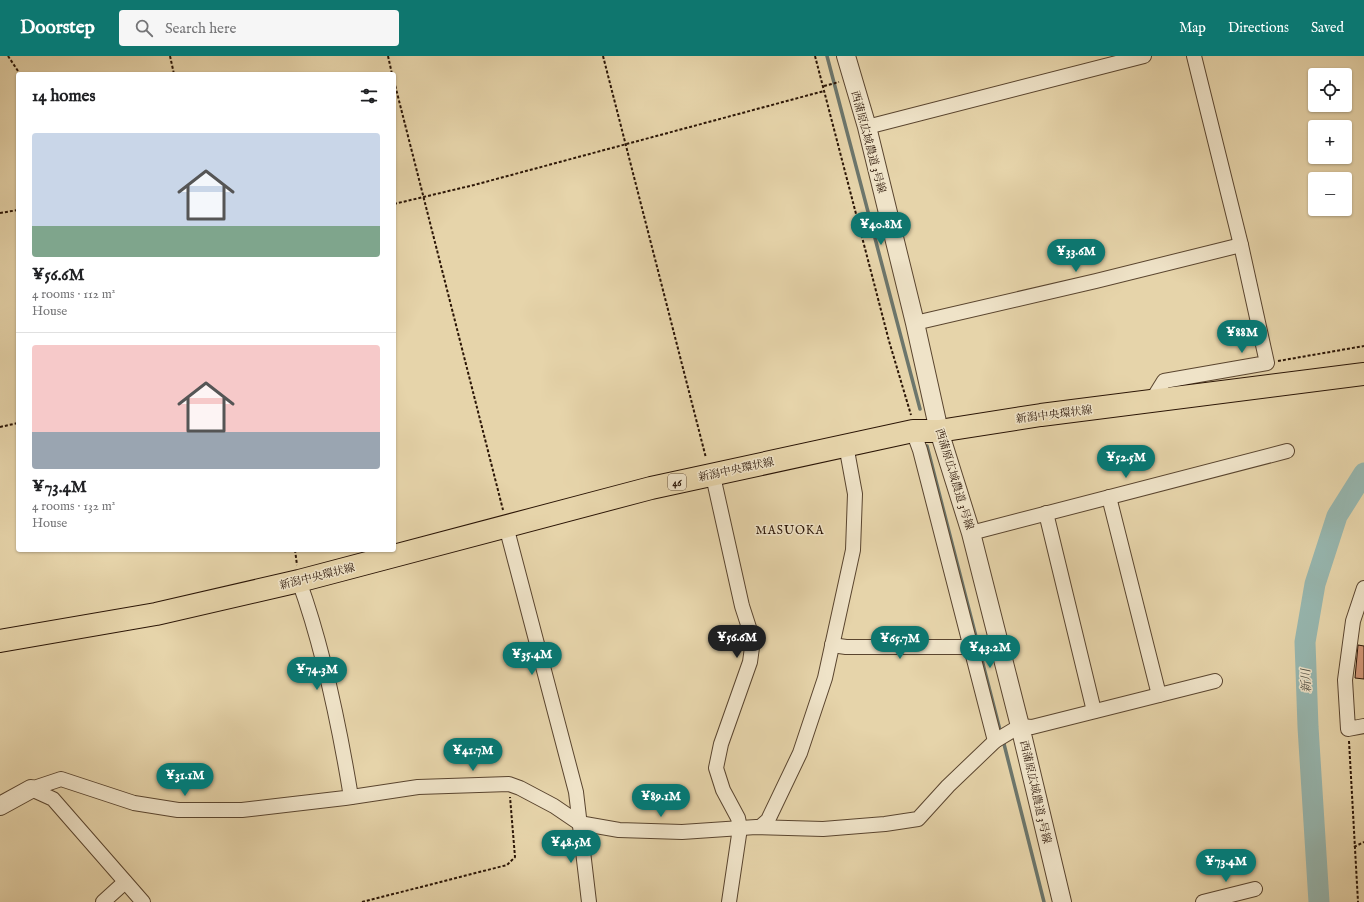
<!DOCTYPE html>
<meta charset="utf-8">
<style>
:root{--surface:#fff;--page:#f6f6f6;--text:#202124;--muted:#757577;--line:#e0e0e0;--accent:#0f766e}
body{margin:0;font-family:"IM FELL English","Noto Serif JP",serif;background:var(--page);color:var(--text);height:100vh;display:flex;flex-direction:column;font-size:15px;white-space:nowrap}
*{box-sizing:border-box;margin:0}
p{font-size:13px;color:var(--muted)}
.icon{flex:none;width:22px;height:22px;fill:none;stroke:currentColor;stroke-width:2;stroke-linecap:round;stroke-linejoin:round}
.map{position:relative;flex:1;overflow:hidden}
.drawer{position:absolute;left:16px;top:16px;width:380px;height:480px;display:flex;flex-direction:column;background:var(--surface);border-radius:4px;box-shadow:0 1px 3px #0004}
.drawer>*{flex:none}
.tools{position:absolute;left:1308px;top:12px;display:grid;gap:8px}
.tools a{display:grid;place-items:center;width:44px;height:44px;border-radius:4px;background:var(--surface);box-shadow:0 1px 3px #0004;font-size:20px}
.price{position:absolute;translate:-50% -34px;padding:0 9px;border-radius:14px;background:var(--accent);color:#fff;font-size:13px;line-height:26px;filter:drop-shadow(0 1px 2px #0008)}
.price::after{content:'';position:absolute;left:50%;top:24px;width:12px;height:9px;margin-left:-6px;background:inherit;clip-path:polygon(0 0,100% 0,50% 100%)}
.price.active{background:#222;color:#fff}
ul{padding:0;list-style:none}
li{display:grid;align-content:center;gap:8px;height:212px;padding:0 16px}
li+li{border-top:1px solid var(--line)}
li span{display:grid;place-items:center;height:124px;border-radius:4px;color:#555}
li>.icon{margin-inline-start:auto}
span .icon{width:72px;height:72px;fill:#fffc;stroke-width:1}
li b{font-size:17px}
h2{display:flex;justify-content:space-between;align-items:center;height:48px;padding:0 16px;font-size:17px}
header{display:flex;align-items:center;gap:24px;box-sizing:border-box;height:56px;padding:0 20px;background:var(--accent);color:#fff}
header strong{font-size:19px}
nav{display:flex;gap:22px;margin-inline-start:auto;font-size:14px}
.search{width:280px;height:36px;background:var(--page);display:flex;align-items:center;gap:10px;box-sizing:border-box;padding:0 14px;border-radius:4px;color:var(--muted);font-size:15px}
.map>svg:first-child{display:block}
</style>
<header>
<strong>Doorstep</strong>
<div class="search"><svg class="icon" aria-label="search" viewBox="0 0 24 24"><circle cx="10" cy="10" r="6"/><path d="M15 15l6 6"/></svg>Search here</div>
<nav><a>Map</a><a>Directions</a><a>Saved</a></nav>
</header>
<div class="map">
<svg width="1364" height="846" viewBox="0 0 1364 846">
<rect width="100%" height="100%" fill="#e6d4aa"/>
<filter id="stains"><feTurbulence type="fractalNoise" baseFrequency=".005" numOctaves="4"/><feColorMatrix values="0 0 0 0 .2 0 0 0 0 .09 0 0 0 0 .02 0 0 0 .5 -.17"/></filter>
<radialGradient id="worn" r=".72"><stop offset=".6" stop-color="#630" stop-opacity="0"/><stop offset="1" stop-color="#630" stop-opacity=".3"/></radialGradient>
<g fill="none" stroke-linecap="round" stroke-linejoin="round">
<g stroke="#6c766c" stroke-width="3.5">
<path d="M 827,0 L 920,353"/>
<path d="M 927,390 L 1001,678"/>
<path d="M 1003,684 L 1044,846"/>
</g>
<path stroke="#97b7b0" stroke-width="21" d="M 1319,846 L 1308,671 L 1305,586 L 1315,528 L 1337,460 L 1364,417"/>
</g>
<path fill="#d29777" stroke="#2b1506" d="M 1358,589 L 1364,590 L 1364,623 L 1355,622 Z"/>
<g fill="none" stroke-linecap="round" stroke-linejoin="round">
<defs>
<g id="minor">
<path d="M 867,71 L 1144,0"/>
<path d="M 915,267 L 1096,225 L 1241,189"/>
<path d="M 1151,346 L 1164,325 L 1267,307 L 1241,189 L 1194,0"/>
<path d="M 913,375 L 920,394 L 995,685"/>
<path d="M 710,419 L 715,429 L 742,550 L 753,584 L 750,606 L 721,688 L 716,712 L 723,734 L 738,762 L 740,772 L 729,846"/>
<path d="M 1109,441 L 1159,639"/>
<path d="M 1046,457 L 1094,655"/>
<path d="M 506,470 L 576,736 L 589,846"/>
<path d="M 971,477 L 1287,395"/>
<path d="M 299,525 C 324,594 339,668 351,741"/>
<path d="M 1364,532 L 1353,565 L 1345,624 L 1348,673 L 1364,670"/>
<path d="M 832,589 L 846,591 L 970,591"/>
<path d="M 31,733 L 61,723 L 134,747 L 178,754 L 242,754 L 345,742 L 418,731 L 509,728 L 520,732 L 554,750 L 579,767 L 619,774 L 682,776 L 756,771 L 823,773 L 885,768 L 918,763 L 948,730 L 995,685 L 1020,670 L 1032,671 L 1215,625"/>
<path d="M 31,733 L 53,743 L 143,846"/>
<path d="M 760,771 L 768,764 L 800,697 L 825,622 L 853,494 L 855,438 L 846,389"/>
<path d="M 103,846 L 125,826"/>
<path d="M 1203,846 L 1255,833"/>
</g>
<g id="tertiary">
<path d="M 846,0 L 867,71 L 915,267 L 939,375 L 971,477 L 1020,670 L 1062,846"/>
<path d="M 0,750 L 31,733"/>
</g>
<path id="primary" d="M 0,585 L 156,558 L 299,525 L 651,432 L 913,375 L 939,375 L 1041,359 L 1364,318"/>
</defs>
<use href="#minor" stroke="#5a452f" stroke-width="16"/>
<use href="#tertiary" stroke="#5a452f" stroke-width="20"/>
<use href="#primary" stroke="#2b1506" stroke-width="24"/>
<g stroke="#2b1506" stroke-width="2" stroke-dasharray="3 2" stroke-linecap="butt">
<path d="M 8,0 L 20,18"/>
<path d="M 170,0 L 174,18"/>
<path d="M 388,0 L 392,18"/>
<path d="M 603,0 L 706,402"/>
<path d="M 815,0 L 889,285 L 911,359"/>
<path d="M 394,25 L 503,454"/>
<path d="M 824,30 L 839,26"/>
<path d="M 394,148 L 474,129 L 824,35"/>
<path d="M 0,157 L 18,154"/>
<path d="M 1278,305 L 1364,290"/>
<path d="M 0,371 L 18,367"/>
<path d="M 295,494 L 297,509"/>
<path d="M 1349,685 L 1358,846"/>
<path d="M 1354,791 L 1364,786"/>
<path d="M 362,846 L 507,809 L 515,801 L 510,741"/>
</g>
<use href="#minor" stroke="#efe3c8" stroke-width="14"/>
<use href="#tertiary" stroke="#efe3c8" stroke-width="18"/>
<use href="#primary" stroke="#e6d4aa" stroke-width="22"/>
</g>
<g text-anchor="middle" stroke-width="3" stroke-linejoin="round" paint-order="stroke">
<rect fill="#efe3c8" stroke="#665340" stroke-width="1" x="668" y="418" width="18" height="16" rx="3"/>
<g font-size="10" font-weight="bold" fill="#2b1506">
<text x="677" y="430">46</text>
</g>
<g font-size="11" fill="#2b1506" stroke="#efe3c8">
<text transform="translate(869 86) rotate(75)" y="4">西蒲原広域農道 3号線</text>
<text transform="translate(1054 358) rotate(-7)" y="4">新潟中央環状線</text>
<text transform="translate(736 413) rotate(-12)" y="4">新潟中央環状線</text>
<text transform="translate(955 423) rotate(73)" y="4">西蒲原広域農道 3号線</text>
<text transform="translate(317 520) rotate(-14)" y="4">新潟中央環状線</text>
<text transform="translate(1036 736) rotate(77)" y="4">西蒲原広域農道 3号線</text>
</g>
<g font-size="12" letter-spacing="1" fill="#2b1506" stroke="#efe3c8">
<text x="790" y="478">MASUOKA</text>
</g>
<g font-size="12" font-style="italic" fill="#514e42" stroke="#efe3c8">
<text transform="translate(1306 625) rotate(-92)" y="4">新川</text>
</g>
</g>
<rect width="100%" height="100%" filter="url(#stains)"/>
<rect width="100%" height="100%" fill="url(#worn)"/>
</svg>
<div class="tools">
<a><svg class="icon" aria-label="locate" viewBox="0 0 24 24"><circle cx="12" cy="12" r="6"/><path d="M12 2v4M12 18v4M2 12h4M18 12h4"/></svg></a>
<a>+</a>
<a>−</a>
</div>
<b class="price" style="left:881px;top:190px">¥40.8M</b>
<b class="price" style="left:1076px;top:217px">¥33.6M</b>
<b class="price" style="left:1242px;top:298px">¥88M</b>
<b class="price" style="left:1126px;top:423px">¥52.5M</b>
<b class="price active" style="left:737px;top:603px">¥56.6M</b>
<b class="price" style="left:900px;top:604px">¥65.7M</b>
<b class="price" style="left:990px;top:613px">¥43.2M</b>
<b class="price" style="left:532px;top:620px">¥35.4M</b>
<b class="price" style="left:317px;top:635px">¥74.3M</b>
<b class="price" style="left:473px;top:716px">¥41.7M</b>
<b class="price" style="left:185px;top:741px">¥31.1M</b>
<b class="price" style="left:661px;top:762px">¥89.1M</b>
<b class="price" style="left:571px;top:808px">¥48.5M</b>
<b class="price" style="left:1226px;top:827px">¥73.4M</b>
<section class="drawer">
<h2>14 homes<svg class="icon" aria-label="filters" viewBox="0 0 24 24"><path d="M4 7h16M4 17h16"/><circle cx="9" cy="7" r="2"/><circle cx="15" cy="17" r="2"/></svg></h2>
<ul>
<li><span style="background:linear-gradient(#c9d6e8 75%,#7fa58c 0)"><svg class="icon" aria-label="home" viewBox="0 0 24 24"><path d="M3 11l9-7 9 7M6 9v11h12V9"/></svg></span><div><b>¥56.6M</b><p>4 rooms · 112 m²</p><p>House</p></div></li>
<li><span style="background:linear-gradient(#f6c9c9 70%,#9aa5b1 0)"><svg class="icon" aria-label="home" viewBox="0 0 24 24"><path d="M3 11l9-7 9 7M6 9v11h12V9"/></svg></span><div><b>¥73.4M</b><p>4 rooms · 132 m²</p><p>House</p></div></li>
</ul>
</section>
</div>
